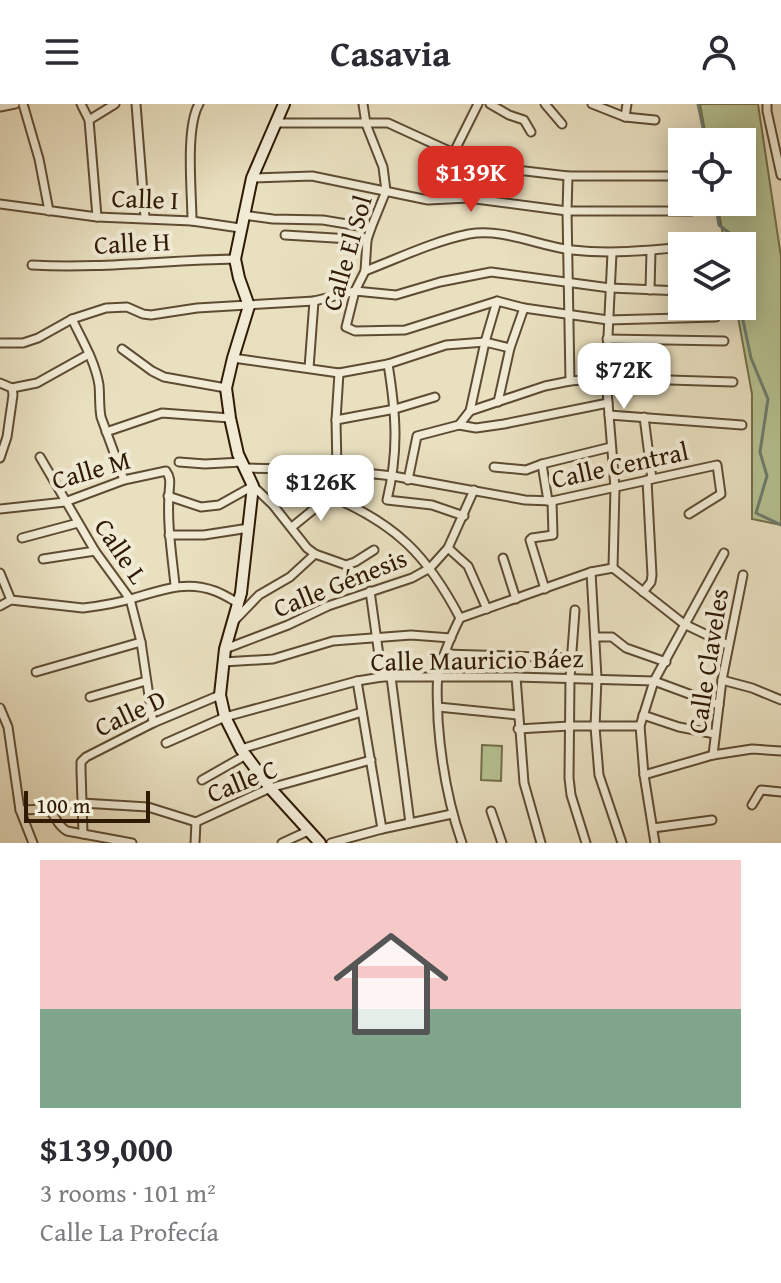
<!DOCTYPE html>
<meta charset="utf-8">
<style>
:root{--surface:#fff;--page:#f7f7f7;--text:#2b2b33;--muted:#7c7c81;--line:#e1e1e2;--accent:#d93025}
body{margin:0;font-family:"Gentium Book Plus",serif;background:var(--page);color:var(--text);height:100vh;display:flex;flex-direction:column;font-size:30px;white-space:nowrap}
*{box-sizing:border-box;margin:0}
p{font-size:26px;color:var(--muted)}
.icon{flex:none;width:44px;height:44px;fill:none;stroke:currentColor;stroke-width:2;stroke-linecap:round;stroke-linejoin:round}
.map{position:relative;height:739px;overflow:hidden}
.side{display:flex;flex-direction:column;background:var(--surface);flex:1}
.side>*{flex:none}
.controls{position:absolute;left:668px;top:24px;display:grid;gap:16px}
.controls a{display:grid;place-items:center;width:88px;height:88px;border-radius:0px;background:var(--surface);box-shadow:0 4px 20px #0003;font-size:40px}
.scale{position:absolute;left:24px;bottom:20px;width:126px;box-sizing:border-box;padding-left:8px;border:4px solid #2f1a03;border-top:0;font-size:22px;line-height:28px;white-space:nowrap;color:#2f1a03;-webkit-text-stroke:6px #f1ebd6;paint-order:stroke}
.price{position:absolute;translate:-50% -68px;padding:0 18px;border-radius:16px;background:#fff;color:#222;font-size:26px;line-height:52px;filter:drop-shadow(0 2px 4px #0008)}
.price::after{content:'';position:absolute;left:50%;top:48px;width:24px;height:18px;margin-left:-12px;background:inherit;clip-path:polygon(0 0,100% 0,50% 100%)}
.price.on{background:var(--accent);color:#fff}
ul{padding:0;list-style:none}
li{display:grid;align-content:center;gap:16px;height:424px;padding:0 40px}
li+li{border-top:2px solid var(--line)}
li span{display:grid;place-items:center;height:248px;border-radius:0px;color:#555}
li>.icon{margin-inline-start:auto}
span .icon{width:144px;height:144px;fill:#fffc;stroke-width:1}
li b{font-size:34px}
header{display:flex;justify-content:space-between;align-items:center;height:104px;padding:0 40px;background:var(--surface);font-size:36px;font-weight:800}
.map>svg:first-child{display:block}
</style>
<header><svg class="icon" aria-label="menu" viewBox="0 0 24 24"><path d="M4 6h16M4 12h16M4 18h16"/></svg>Casavia<svg class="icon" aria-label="person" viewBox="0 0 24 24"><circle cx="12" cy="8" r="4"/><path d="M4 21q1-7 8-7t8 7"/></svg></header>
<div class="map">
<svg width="781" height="739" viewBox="0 0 781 739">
<rect width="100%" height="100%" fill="#e9e0c0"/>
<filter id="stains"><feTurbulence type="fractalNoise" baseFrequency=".0025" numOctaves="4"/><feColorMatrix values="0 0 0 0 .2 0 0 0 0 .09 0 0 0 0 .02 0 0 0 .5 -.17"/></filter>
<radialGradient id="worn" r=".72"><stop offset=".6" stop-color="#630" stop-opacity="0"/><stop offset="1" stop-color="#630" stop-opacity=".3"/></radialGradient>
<g fill="#b6c292" stroke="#726e4a" stroke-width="2">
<path d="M 700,0 L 758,0 L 781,153 L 781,421 L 752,415 L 752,290 L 736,202 L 742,202 L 742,142 L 725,142 L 717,98 L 742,98 L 742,38 L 707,38 Z"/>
<path d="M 482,641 L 502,642 L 501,677 L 481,676 Z"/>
</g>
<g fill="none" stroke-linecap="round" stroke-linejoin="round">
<g stroke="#6d7c6e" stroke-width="3">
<path d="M 698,0 L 706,38"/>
<path d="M 715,98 L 719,121 L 732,131 L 733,142"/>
<path d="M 740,202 L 751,254 L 768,295 L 760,348 L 767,372 L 756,409 L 781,421"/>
</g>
<defs>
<g id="street">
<path d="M 23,0 L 39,55 L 49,107"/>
<path d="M 81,0 L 89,16 L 97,113"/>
<path d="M 136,0 L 145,114"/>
<path d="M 363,0 L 366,20 L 383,63 L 386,87 L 371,124 L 367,136 L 365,167 L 355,187 L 346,223 L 355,227 L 405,226 L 497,197 L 524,204 L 608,216 L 716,213"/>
<path d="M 490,0 L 509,11 L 524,16 L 531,28"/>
<path d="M 545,0 L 562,20"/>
<path d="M 592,0 L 625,13 L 655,16"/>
<path d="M 767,0 L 767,7 L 781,71"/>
<path d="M 0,3 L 15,0"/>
<path d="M 625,13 L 627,0"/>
<path d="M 89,16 L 115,0"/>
<path d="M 275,19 L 388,19 L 482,62 L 568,72 L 682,72"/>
<path d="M 454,48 L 478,0"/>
<path d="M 568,72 L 567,107 L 570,277"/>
<path d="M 252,74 L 312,72 L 428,96 L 468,94 L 567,107 L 691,107"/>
<path d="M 0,100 L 97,113 L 192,117 L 240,124"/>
<path d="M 243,111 L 273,115 L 323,116 L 371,124"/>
<path d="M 192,117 C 192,88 185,24 199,0"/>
<path d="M 285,131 L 367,136"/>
<path d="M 612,149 L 606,274 L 615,384 L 613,464"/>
<path d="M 32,161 C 100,165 167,156 235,155"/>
<path d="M 365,167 C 399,154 434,137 469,130 C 504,124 538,142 572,146 C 609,150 645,147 682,143"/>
<path d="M 650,186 L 651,147"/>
<path d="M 72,215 C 82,236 95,257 99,281 C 100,292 99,302 101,313 L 124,376"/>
<path d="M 607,235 L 724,237"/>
<path d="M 0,239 L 23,239 L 38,234 L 72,215 L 106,204 L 127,203 L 143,210 L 151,211 L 197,204 L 314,197 L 355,187 L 396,191 L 440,178 L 491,168 L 610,184 L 682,187"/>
<path d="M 122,245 L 152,267 L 164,273 L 226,284"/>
<path d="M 233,254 L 339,269 L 388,260 L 446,241 L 485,238 L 510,244"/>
<path d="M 388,260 C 396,310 399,346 387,396 L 432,401 L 464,412"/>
<path d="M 309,264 L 314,197"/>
<path d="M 0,279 L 12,284 L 37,279 L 89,250"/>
<path d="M 498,298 L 510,244 L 524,204"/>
<path d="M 470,307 L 485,238 L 497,197"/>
<path d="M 609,311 L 742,321"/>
<path d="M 644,313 L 652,375"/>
<path d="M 336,316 L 395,305 L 435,293"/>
<path d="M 459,321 L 470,307 L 545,282 L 570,277 L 606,274 L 733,278"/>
<path d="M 106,328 L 162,309 L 230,314"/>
<path d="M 40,353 L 95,447 L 130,495 L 141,538 L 153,619"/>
<path d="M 0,354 L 7,333 L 13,291 L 12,284"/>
<path d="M 179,358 L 205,360 L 242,358"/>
<path d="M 494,363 L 526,366 L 542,360"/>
<path d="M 246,364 L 337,366 L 393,372 L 525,396 L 552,397 L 717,361 L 721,390 L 689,410"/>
<path d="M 337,366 L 336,316 L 339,269"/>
<path d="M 408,376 L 417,332 L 459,321 L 476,324 L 504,320 L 608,299"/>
<path d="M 168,392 L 201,403 L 219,401 L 253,382 L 273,401 L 307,444 L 315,450 L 346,461 L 355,458 L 374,446"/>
<path d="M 548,397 L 542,360 L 611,343"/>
<path d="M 0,405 L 65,398 L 124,376 L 166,367 C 172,375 169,381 169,391 C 167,421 172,451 175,481"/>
<path d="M 292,423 L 330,392 C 396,420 427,451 460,514"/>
<path d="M 169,431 L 204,431 L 249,424"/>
<path d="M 22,434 L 78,419"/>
<path d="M 448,444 L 468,462 L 487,505"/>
<path d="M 503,454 L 516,495"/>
<path d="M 43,455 L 95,447"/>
<path d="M 591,468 L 597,574 L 595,623 L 599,671 L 622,739"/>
<path d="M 0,469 L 11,496"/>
<path d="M 545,485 L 530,436 L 532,434 L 553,431 L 552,397"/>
<path d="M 370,487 L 382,573"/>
<path d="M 643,488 L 651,478 L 652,471 L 647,376"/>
<path d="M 0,502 L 11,496 L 83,504 C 100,502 118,499 134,494 C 162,486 186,476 215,487 C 223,490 231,495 238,499"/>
<path d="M 575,506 L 570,574 L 569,674 L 571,691 L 586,739"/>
<path d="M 460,514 L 591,468 L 613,464 L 684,520 L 728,541"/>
<path d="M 460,514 C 451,532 442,552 438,573 C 436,586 438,602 438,616 C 441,659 448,699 462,739"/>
<path d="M 234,517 L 259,491 L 290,473 L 315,450"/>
<path d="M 595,533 L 612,533 L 626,544 L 666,558"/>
<path d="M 225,545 L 288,521 L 328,502 L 412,474 L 430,464 L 448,444 L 474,386"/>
<path d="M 445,550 L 572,554"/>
<path d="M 223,558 L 273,555 L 333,537 L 411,531 L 451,534"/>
<path d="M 36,568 L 141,538"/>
<path d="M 391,573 L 410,719"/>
<path d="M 516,573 L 524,679 L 541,739"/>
<path d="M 722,576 L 752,584 L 781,596"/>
<path d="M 357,577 L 382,725"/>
<path d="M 90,593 L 146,577"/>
<path d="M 438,603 L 517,611"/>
<path d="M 0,604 L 8,623 L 20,706 L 33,739"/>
<path d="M 643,611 L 679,623 L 715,630"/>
<path d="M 518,625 L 569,622 L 640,622"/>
<path d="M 166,639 L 225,613 L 357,577 L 382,573 L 516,573 L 654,577 L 719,601"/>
<path d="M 241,645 L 362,608"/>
<path d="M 713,651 L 722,576 L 743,471"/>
<path d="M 644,671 L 713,651 L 752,645 L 781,647"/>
<path d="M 202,676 L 246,651"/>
<path d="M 82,699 L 148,703 L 196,718 L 270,684 L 371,656"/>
<path d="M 752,701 L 761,686 L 781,688"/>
<path d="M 20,706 L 47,705 C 56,710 55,720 67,727 L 132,739"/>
<path d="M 491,707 L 502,739"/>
<path d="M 653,724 L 712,716"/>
<path d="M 83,730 L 81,666 L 81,658 L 86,653 L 153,619 L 220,591"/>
<path d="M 195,739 L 196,718"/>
<path d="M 282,739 L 308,727"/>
<path d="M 331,739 L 382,725 L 452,710"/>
<path d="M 655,739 L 644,671 L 640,622 L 654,577 L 724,449"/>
</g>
<path id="secondary" d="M 284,0 L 252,74 L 235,155 L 239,174 L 249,202 L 233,254 L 226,284 L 230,314 L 238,350 L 253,382 L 241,489 L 225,545 L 220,591 L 225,613 L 241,645 L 270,684 L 320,739"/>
</defs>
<use href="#street" stroke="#5e4c32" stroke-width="11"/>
<use href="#secondary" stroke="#2f1a03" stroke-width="14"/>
<use href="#street" stroke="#f1ebd6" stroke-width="7"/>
<use href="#secondary" stroke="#f1ebd6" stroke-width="10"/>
</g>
<g text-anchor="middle" stroke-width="8" stroke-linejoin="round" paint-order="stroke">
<g font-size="26" fill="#2f1a03" stroke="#f1ebd6">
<text transform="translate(145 95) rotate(2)" y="9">Calle I</text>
<text transform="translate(132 139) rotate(-3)" y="9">Calle H</text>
<text transform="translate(347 149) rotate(-74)" y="9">Calle El Sol</text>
<text transform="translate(620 361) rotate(-12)" y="9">Calle Central</text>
<text transform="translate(91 366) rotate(-16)" y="9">Calle M</text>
<text transform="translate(121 447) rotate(56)" y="9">Calle L</text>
<text transform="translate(340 479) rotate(-22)" y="9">Calle Génesis</text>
<text transform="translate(477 556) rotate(-1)" y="9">Calle Mauricio Báez</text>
<text transform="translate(708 557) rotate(-81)" y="9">Calle Claveles</text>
<text transform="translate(130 609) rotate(-25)" y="9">Calle D</text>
<text transform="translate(242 677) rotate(-22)" y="9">Calle C</text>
</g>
</g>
<rect width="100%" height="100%" filter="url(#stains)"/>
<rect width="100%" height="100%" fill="url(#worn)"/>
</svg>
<div class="controls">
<a><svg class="icon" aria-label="locate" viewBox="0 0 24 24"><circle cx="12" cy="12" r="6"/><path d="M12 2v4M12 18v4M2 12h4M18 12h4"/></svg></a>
<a><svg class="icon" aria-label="layers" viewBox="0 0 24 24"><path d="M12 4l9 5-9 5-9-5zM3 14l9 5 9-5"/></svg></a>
</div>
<div class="scale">100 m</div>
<b class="price on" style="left:471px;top:110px">$139K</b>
<b class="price" style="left:624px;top:307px">$72K</b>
<b class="price" style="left:321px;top:419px">$126K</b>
</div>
<section class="side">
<ul>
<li><span style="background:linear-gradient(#f6c9c9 60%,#7fa58c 0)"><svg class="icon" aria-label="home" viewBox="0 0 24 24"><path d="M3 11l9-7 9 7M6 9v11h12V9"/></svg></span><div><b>$139,000</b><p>3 rooms · 101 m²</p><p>Calle La Profecía</p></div></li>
</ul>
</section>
